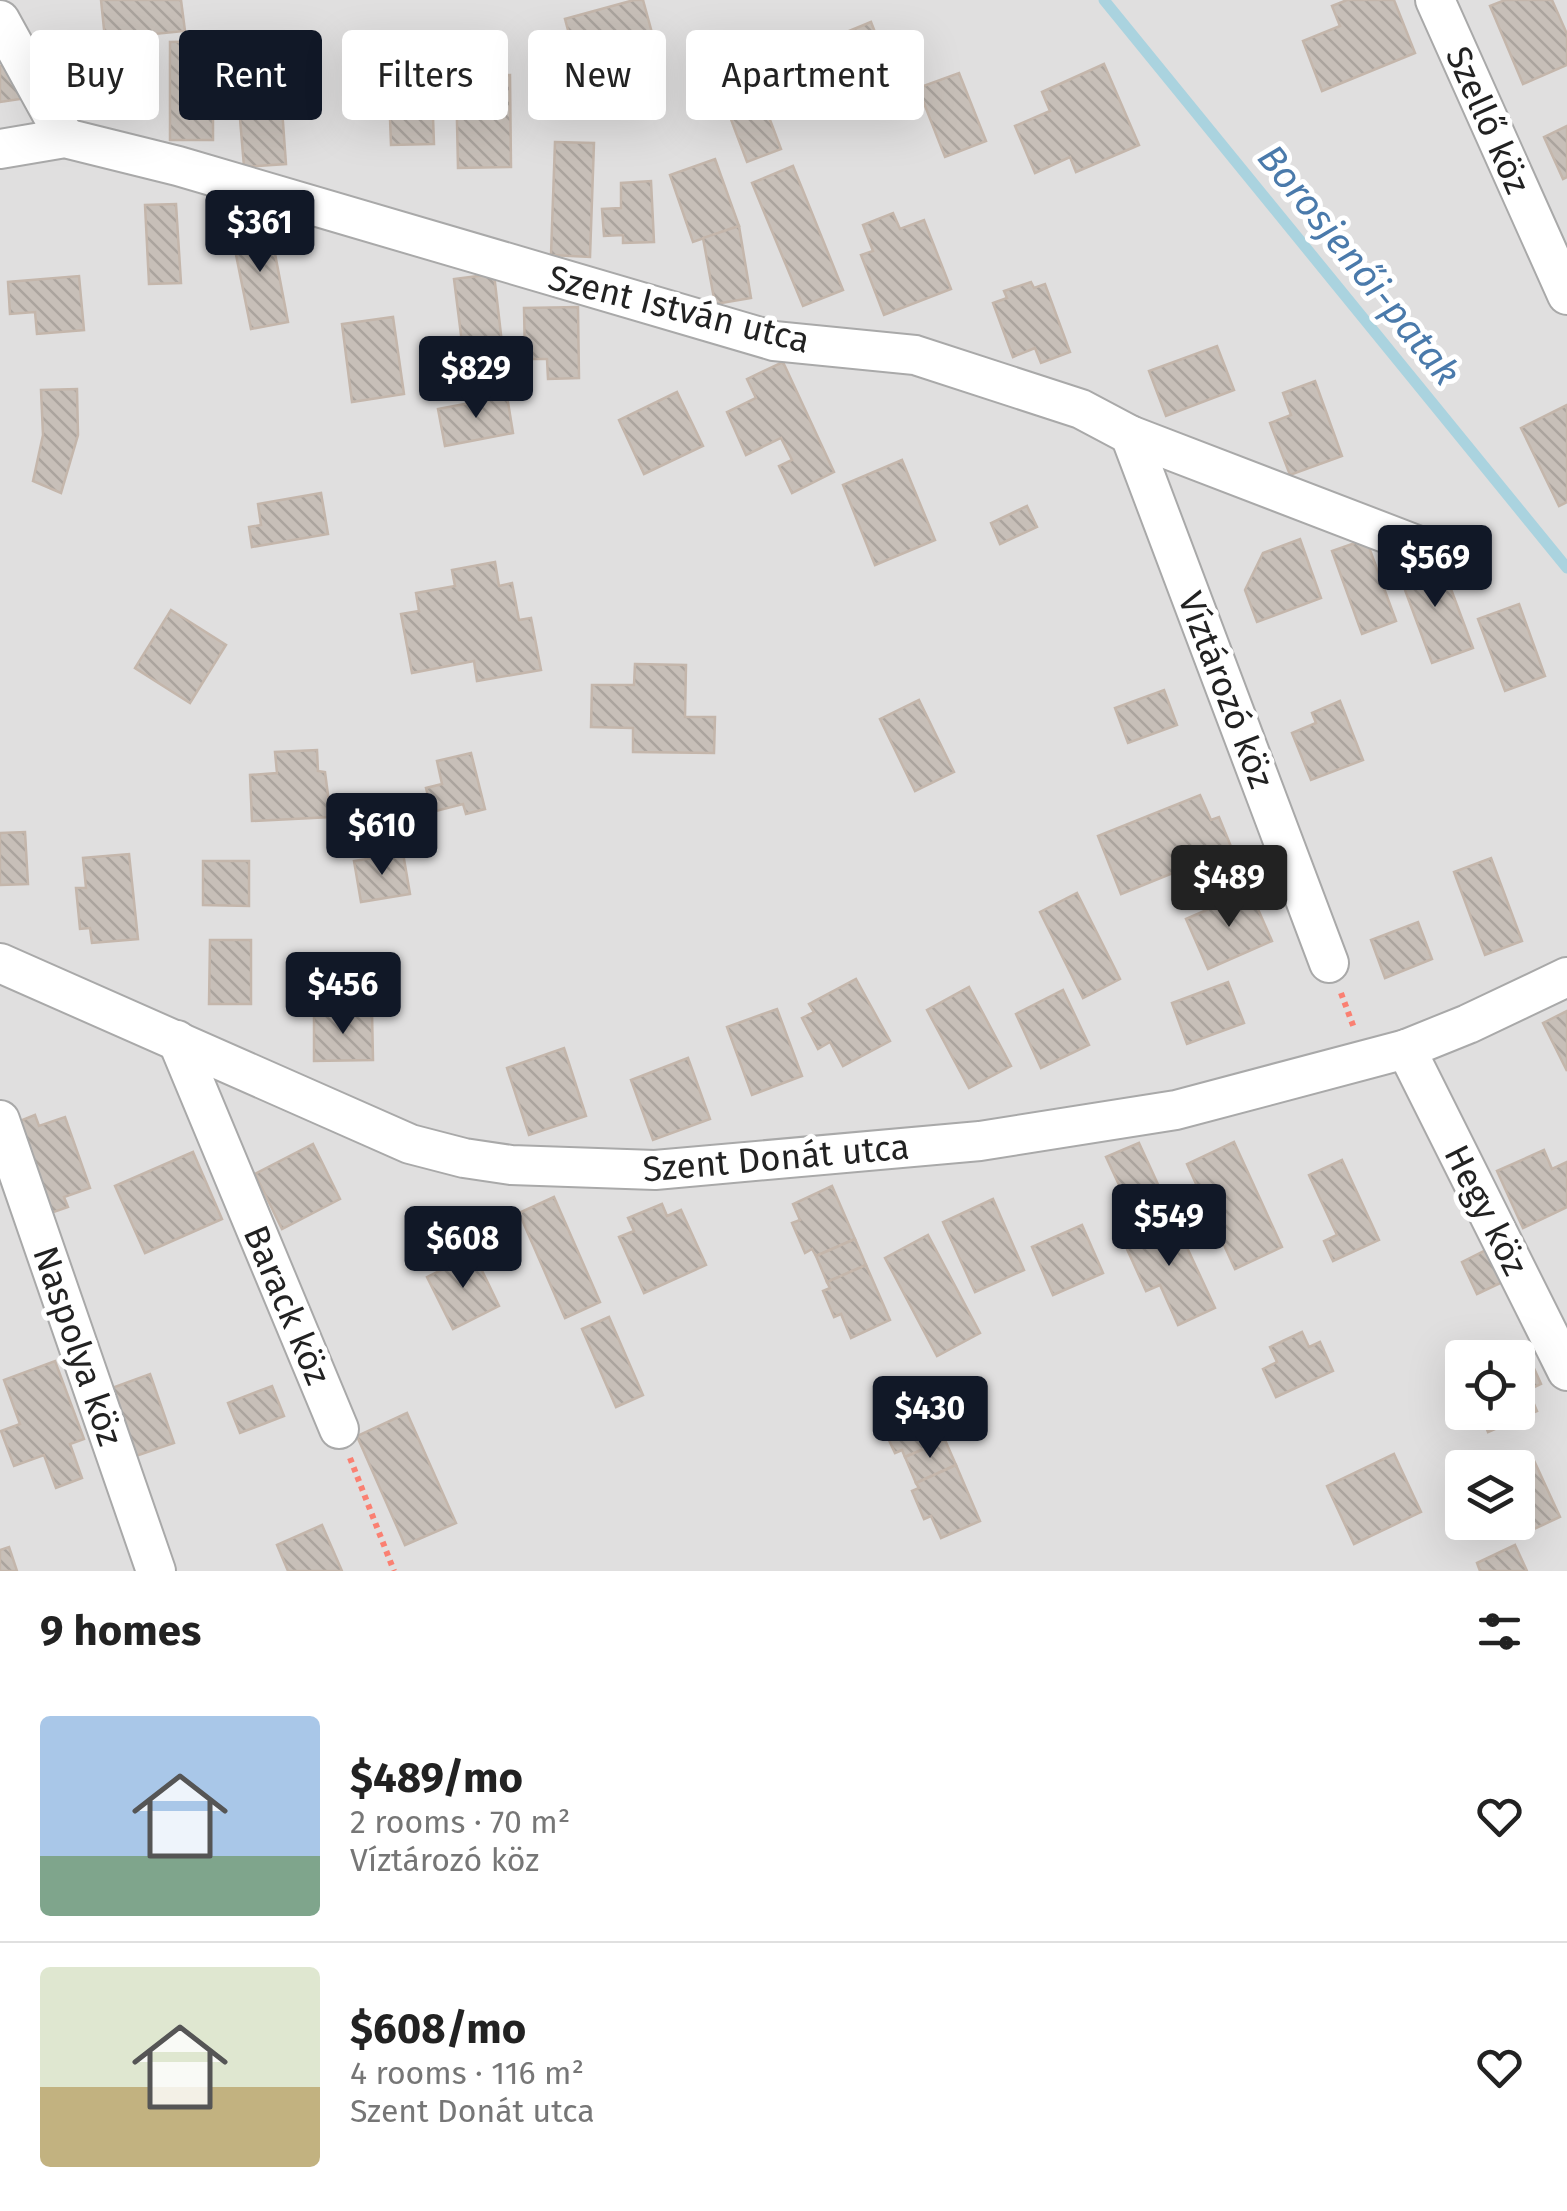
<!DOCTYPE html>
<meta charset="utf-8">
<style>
:root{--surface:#fff;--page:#f2f2f2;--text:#222;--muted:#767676;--line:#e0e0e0;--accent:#111827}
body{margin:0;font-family:"Fira Sans",sans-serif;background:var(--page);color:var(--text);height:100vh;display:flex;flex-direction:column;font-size:38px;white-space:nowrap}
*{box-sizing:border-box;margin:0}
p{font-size:32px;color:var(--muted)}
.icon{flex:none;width:55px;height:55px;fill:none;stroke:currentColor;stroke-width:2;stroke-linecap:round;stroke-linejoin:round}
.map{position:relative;height:1571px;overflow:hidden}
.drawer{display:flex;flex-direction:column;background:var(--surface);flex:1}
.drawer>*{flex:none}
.guide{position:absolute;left:30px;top:30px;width:1000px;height:90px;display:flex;gap:20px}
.controls{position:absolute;left:1445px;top:1340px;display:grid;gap:20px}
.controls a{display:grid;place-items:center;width:90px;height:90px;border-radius:10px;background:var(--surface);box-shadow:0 10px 40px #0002;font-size:50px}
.price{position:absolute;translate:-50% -85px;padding:0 22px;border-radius:10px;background:var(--accent);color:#fff;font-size:32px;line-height:65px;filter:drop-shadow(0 2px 5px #0008)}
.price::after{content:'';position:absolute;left:50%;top:60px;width:30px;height:22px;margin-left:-15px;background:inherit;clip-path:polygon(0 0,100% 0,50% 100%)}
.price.current{background:#222;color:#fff}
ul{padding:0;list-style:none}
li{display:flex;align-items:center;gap:30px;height:250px;padding:0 40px}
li+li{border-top:2px solid var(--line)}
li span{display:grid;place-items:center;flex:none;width:280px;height:200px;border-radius:10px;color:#555}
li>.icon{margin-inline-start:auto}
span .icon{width:120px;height:120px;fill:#fffc;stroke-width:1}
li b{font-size:42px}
h2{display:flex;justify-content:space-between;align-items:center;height:120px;padding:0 40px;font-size:42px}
.tag{padding:0 35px;border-radius:10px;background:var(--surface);box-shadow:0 10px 40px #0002;font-size:35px;line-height:90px}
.tag.current{background:var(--accent);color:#fff}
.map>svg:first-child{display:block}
</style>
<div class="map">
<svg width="1567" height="1571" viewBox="0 0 1567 1571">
<defs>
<pattern id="building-back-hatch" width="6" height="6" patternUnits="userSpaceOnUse" patternTransform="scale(2.5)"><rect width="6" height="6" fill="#c7bfb8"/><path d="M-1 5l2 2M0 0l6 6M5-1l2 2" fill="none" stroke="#aba49e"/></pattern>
</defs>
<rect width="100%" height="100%" fill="#f2efe9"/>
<path fill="#e0dfdf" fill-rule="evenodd" d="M 0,0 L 1567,0 L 1567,1571 L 0,1571 ZM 1462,1358 L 1518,1358 L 1518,1412 L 1462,1412 ZM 1462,1468 L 1518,1468 L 1518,1522 L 1462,1522 Z"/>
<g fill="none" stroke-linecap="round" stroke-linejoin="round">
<path stroke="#aad3df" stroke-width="11" d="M 1104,0 L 1567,568"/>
</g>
<g fill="url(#building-back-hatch)" stroke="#c4b6ab" stroke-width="2.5">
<path d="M 101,0 L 181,0 L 185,31 L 105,39 Z"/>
<path d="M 634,0 L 643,0 L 660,62 L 582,83 L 565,19 Z"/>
<path d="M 1347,0 L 1394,0 L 1415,53 L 1322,91 L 1303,41 L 1340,26 L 1332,6 Z"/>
<path d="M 1505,0 L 1552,0 L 1567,34 L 1567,65 L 1523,84 L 1490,6 Z"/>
<path d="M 871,22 L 900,96 L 844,118 L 815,45 Z"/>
<path d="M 213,41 L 213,140 L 170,140 L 170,42 Z"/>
<path d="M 746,56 L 781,149 L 747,162 L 712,69 Z"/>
<path d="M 23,62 L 27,98 L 0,102 L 0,66 Z"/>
<path d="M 431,64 L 434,144 L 391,145 L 388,66 Z"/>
<path d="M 1104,64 L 1139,145 L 1076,172 L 1070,157 L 1035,173 L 1015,126 L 1050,111 L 1042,92 Z"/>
<path d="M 279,67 L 286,164 L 244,167 L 236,70 Z"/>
<path d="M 959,73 L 986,141 L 945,157 L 918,88 Z"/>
<path d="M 510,75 L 511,167 L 458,168 L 456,76 Z"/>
<path d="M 1567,126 L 1567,177 L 1563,179 L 1544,137 Z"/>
<path d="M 555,142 L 594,143 L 590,257 L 551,255 Z"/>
<path d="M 715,159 L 739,226 L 693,242 L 670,175 Z"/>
<path d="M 793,166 L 843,290 L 803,306 L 752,183 Z"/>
<path d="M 651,181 L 654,242 L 623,243 L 623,235 L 604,236 L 602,209 L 621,208 L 621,183 Z"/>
<path d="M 176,204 L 181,283 L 149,284 L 145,205 Z"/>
<path d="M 893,213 L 900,229 L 924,220 L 951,289 L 884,315 L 861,255 L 873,251 L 863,225 Z"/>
<path d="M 269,222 L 288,322 L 251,329 L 231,230 Z"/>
<path d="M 739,226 L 751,298 L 715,304 L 703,238 Z"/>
<path d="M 494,274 L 506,378 L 467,383 L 454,279 Z"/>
<path d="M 79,276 L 84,330 L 37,334 L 35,312 L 10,314 L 8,282 Z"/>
<path d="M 1031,282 L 1034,288 L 1045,284 L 1070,352 L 1041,363 L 1035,348 L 1013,357 L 993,303 L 1007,298 L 1004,291 Z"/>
<path d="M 578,307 L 579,378 L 548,379 L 547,359 L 525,359 L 524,308 Z"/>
<path d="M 393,317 L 404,394 L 352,402 L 342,324 Z"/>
<path d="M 1217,346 L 1234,390 L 1166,416 L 1149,371 Z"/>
<path d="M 783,362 L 834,472 L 792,493 L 779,466 L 792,460 L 781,438 L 746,455 L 727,412 L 756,398 L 747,379 Z"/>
<path d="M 1315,381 L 1342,456 L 1290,475 L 1270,423 L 1291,415 L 1283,393 Z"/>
<path d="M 77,389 L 78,435 L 61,493 L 33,481 L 43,435 L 41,390 Z"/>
<path d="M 677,392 L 703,446 L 644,474 L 619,420 Z"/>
<path d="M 507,396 L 513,433 L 445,446 L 438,409 Z"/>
<path d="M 1567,405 L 1567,502 L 1559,506 L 1521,428 Z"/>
<path d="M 902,460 L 935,540 L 875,565 L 843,485 Z"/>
<path d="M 321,493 L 328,534 L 252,547 L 249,527 L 261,525 L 258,504 Z"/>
<path d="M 1027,506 L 1037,527 L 1000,544 L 991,523 Z"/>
<path d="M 1300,539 L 1321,598 L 1257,622 L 1245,590 L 1263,553 Z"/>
<path d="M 1366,539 L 1396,621 L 1362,634 L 1332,551 Z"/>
<path d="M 1439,557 L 1473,648 L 1432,663 L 1398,571 Z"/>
<path d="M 495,562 L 499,586 L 512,583 L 519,620 L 531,618 L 541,670 L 477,681 L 474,661 L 412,673 L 401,614 L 419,611 L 416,593 L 455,586 L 452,570 Z"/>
<path d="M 1519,604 L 1545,676 L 1505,691 L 1478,619 Z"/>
<path d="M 171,610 L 226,645 L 190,703 L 135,668 Z"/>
<path d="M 635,664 L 686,665 L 685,717 L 715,717 L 714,753 L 633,752 L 633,728 L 591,727 L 592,685 L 634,685 Z"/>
<path d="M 1164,690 L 1177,725 L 1128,743 L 1115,708 Z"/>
<path d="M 919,700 L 954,772 L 915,791 L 880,719 Z"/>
<path d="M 1340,701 L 1363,760 L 1311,780 L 1292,733 L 1316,723 L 1312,713 Z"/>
<path d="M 317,750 L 318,771 L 325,772 L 331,817 L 252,821 L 250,775 L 277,773 L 275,752 Z"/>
<path d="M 471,753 L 485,809 L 466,814 L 463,804 L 432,812 L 426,788 L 442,784 L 437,761 Z"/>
<path d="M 1200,795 L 1211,820 L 1219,817 L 1232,849 L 1121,894 L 1098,836 Z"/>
<path d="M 25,832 L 28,884 L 0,885 L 0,833 Z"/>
<path d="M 403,853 L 410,894 L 361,902 L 354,861 Z"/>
<path d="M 129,854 L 138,939 L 92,943 L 90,928 L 80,929 L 76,888 L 86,888 L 83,858 Z"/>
<path d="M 1491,858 L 1522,941 L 1485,955 L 1454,872 Z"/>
<path d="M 203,861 L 249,861 L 249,906 L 203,905 Z"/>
<path d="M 1250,891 L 1272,941 L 1208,969 L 1186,919 Z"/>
<path d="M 1077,893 L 1120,979 L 1083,998 L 1040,912 Z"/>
<path d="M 1418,922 L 1432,959 L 1385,978 L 1371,940 Z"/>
<path d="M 210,940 L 251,940 L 251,1004 L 209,1004 Z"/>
<path d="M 856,979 L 890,1041 L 843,1066 L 830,1042 L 818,1049 L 802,1018 L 814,1012 L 809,1004 Z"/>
<path d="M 1228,982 L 1244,1023 L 1187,1044 L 1172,1003 Z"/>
<path d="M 969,987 L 1011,1066 L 969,1088 L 927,1010 Z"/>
<path d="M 1063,990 L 1089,1045 L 1041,1068 L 1016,1014 Z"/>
<path d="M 777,1009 L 802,1076 L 752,1095 L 727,1027 Z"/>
<path d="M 1567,1011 L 1567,1071 L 1543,1023 Z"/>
<path d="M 372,1012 L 373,1060 L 314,1061 L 314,1013 Z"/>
<path d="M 564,1048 L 586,1116 L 529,1135 L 507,1068 Z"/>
<path d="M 688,1058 L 710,1119 L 653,1140 L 631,1080 Z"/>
<path d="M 35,1115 L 39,1126 L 65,1117 L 90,1188 L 64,1197 L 68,1207 L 42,1216 L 10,1125 Z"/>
<path d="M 1234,1142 L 1282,1247 L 1235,1269 L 1187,1164 Z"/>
<path d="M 1139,1143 L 1172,1215 L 1140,1230 L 1106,1157 Z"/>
<path d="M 313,1144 L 340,1199 L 282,1229 L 255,1174 Z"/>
<path d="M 1544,1150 L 1552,1169 L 1567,1162 L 1567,1207 L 1523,1228 L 1497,1171 Z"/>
<path d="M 193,1152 L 222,1219 L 145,1253 L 115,1186 Z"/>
<path d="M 1342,1160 L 1379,1240 L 1333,1261 L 1324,1241 L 1337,1235 L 1309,1175 Z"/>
<path d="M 832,1186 L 855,1239 L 816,1256 L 812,1249 L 805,1253 L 792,1223 L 800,1220 L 793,1204 Z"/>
<path d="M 554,1197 L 600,1302 L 565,1318 L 519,1213 Z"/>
<path d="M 993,1199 L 1024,1270 L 975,1292 L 943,1222 Z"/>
<path d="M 662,1204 L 667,1216 L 681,1210 L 706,1265 L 644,1293 L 619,1237 L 634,1231 L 628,1218 Z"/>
<path d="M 1172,1215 L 1215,1308 L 1178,1325 L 1160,1285 L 1146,1291 L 1122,1238 Z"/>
<path d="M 1082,1225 L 1103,1273 L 1053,1295 L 1032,1247 Z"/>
<path d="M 928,1235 L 980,1333 L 937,1356 L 885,1258 Z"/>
<path d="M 855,1239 L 866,1265 L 827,1282 L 816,1256 Z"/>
<path d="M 1490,1248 L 1505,1281 L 1477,1294 L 1462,1262 Z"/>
<path d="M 474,1254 L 499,1306 L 453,1329 L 427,1277 Z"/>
<path d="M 866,1265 L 890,1320 L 851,1338 L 841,1314 L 834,1317 L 823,1291 L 830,1288 L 827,1282 Z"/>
<path d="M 609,1317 L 643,1395 L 616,1407 L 582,1329 Z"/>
<path d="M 1302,1332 L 1309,1347 L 1320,1342 L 1333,1371 L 1276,1397 L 1263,1369 L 1277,1362 L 1270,1347 Z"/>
<path d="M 1506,1342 L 1512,1358 L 1470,1358 Z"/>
<path d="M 1528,1355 L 1541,1384 L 1528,1390 L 1537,1411 L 1488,1432 L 1480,1412 L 1518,1412 L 1518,1359 Z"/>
<path d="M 55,1361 L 84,1439 L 70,1444 L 82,1478 L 56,1488 L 44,1455 L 14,1466 L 1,1431 L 20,1424 L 4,1380 Z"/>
<path d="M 150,1374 L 174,1443 L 136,1456 L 112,1388 Z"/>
<path d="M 272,1386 L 284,1416 L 240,1433 L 228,1403 Z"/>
<path d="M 921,1387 L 945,1440 L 905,1457 L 902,1450 L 895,1453 L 881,1423 L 889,1420 L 882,1404 Z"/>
<path d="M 407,1413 L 456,1523 L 405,1545 L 357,1436 Z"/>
<path d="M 945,1440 L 956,1465 L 916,1483 L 905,1457 Z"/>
<path d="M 1394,1454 L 1421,1512 L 1354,1544 L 1327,1486 Z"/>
<path d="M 1531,1454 L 1560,1517 L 1521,1535 L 1515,1522 L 1518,1468 L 1502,1468 Z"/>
<path d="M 956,1465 L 980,1521 L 941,1538 L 931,1516 L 924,1519 L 912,1491 L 919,1488 L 916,1483 Z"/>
<path d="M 322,1525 L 342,1571 L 288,1571 L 277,1545 Z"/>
<path d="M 1515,1545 L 1527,1571 L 1480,1571 L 1477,1563 Z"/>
<path d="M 9,1547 L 17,1571 L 0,1571 L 0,1550 Z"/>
</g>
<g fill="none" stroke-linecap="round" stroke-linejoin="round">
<defs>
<g id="minor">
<path d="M 1435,0 L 1567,295"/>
<path d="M 0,20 L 65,138"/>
<path d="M 0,149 L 65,138 L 178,166 L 774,341 L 915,355 L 1081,409 L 1130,435 L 1466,564"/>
<path d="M 1130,435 L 1329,963"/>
<path d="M 0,963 L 410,1144 L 464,1158 L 511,1165 L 655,1170 L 980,1141 L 1176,1110 L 1406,1049 L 1468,1024 L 1567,977"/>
<path d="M 177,1040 L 339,1429"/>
<path d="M 1406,1049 L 1567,1371"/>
<path d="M 0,1120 L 156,1571"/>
</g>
</defs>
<use href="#minor" stroke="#a9a9a9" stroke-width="42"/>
<g stroke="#fa8072" stroke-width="6" stroke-dasharray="5 5" stroke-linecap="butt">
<path d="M 1341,993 L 1354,1028"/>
<path d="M 350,1458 L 394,1571"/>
</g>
<use href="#minor" stroke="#fff" stroke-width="38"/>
</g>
<g text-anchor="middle" stroke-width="10" stroke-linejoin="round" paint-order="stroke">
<g font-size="35" fill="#222" stroke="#fff">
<text transform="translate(1488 120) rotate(66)" y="12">Szellő köz</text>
<text transform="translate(679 309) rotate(14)" y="12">Szent István utca</text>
<text transform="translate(1226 690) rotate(69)" y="12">Víztározó köz</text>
<text transform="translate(776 1158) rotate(-5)" y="12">Szent Donát utca</text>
<text transform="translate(1486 1210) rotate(63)" y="12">Hegy köz</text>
<text transform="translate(287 1305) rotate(67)" y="12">Barack köz</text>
<text transform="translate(78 1346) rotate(71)" y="12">Naspolya köz</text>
</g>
<g font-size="38" font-style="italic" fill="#4a7aab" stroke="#fff">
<text transform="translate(1359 265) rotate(51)" y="13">Borosjenői-patak</text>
</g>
</g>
</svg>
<div class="controls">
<a><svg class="icon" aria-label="locate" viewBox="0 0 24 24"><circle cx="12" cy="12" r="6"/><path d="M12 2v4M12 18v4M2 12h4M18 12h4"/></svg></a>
<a><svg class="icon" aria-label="layers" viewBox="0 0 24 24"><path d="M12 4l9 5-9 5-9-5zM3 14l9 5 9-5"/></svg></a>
</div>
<b class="price" style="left:260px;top:275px">$361</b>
<b class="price" style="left:476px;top:421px">$829</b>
<b class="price" style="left:1435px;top:610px">$569</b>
<b class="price" style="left:382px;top:878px">$610</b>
<b class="price current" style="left:1229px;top:930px">$489</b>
<b class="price" style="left:343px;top:1037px">$456</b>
<b class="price" style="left:1169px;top:1269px">$549</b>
<b class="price" style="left:463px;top:1291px">$608</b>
<b class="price" style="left:930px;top:1461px">$430</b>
<div class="guide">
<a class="tag">Buy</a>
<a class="tag current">Rent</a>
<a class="tag">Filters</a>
<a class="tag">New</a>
<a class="tag">Apartment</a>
</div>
</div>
<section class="drawer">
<h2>9 homes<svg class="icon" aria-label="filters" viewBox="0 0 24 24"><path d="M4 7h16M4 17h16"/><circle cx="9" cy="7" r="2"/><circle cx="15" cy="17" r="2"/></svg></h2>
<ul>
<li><span style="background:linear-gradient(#a9c7e8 70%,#7fa58c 0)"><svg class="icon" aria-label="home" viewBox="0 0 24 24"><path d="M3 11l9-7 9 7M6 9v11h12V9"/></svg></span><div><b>$489/mo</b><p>2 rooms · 70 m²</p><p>Víztározó köz</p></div><svg class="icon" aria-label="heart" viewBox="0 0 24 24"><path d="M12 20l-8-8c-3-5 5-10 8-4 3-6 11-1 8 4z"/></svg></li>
<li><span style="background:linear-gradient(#dfe7d0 60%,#c2b280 0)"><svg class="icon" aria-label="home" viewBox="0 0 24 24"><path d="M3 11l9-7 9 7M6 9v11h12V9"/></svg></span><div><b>$608/mo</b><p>4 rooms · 116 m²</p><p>Szent Donát utca</p></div><svg class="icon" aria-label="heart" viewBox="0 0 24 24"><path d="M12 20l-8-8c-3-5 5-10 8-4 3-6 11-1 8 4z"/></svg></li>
</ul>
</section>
